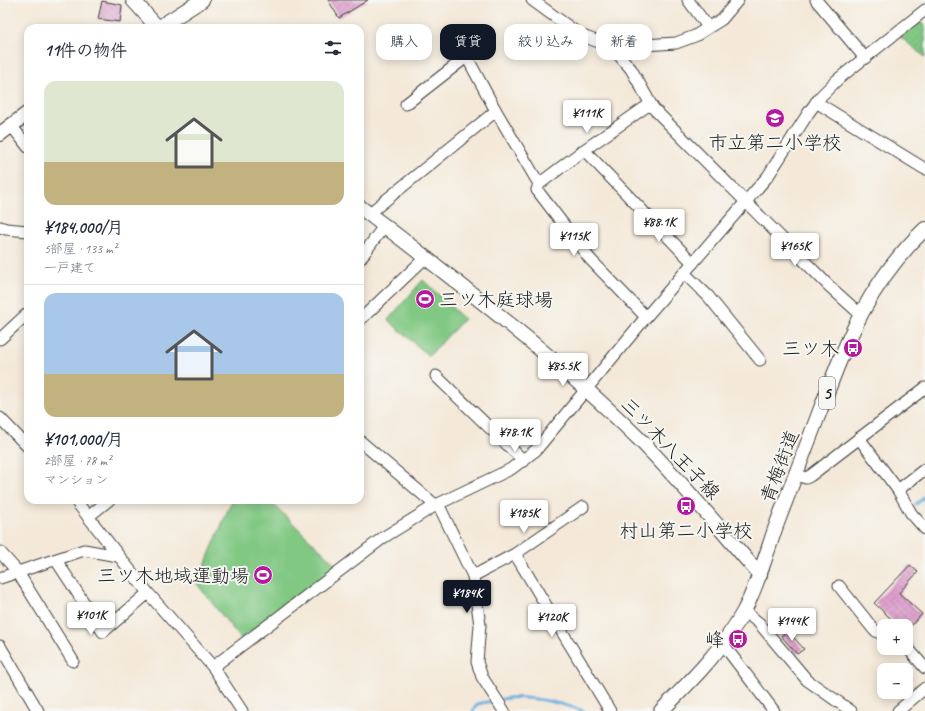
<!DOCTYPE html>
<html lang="ja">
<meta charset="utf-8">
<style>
:root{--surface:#fff;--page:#f6f6f7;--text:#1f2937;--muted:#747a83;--line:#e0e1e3;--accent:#111827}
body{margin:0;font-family:Caveat,"Klee One",sans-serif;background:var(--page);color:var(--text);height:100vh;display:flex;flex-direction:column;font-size:15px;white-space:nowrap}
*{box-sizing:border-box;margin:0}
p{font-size:13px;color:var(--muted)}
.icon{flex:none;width:22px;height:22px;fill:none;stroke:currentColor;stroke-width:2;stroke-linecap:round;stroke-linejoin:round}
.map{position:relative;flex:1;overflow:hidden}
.panel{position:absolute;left:24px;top:24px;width:340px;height:480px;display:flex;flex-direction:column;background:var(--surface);border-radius:12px;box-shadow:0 2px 10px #0003}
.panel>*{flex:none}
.top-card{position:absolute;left:376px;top:24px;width:380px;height:36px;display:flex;gap:8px}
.controls{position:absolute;left:877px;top:619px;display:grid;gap:8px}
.controls a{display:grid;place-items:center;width:36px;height:36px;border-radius:8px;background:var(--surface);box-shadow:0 2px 10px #0003;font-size:20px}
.price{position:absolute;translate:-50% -34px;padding:0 9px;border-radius:4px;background:#fff;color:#222;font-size:13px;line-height:26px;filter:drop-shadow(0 1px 2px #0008)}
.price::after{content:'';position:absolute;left:50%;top:24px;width:12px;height:9px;margin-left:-6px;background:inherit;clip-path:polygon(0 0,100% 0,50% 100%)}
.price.selected{background:var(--accent);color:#fff}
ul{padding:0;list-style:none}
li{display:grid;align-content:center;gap:8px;height:212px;padding:0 20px}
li+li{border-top:1px solid var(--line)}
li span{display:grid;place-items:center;height:124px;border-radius:12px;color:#555}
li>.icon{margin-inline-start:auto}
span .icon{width:72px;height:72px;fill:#fffc;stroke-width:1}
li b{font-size:17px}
h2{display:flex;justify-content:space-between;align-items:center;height:48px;padding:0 20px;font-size:17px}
.pill{padding:0 14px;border-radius:12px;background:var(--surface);box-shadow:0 2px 10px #0003;font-size:14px;line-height:36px}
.pill.selected{background:var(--accent);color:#fff}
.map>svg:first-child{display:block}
</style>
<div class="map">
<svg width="925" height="711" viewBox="0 0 925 711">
<defs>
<pattern id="park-dots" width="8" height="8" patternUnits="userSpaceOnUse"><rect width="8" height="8" fill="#81c883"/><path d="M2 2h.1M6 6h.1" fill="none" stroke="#6fab71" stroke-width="1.8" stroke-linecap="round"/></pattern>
<pattern id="building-cross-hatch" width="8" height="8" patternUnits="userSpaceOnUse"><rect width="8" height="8" fill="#db98c9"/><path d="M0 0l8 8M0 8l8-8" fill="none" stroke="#bb82ac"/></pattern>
</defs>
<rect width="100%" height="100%" fill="#f6f6f2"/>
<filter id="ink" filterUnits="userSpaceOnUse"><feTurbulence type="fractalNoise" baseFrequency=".025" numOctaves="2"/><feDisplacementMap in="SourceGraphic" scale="8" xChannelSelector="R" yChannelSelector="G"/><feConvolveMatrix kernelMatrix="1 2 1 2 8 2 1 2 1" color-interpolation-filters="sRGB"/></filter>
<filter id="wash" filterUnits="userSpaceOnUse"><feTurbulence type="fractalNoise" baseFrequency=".012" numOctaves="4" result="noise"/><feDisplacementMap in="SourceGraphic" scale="16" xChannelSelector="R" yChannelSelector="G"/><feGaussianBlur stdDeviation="0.9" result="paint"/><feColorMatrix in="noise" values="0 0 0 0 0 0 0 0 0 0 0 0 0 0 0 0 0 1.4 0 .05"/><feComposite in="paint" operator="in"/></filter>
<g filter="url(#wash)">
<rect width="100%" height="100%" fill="#f4e9d9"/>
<path fill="url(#park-dots)" stroke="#4e7250" d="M 918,20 L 925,26 L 925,57 L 898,35 Z"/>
<g fill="#81c883" stroke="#4e7250">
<path d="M 423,280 L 464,319 L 429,356 L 388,320 Z"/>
<path d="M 232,500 L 269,500 L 338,567 L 241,639 L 197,584 Z"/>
</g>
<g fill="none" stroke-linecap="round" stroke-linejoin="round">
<g stroke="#6ab1e1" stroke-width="3">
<path d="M 916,504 L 925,497"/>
<path d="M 502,699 C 528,694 559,703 584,711"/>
<path d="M 473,711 L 477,704 L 492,701"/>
</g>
</g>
<g id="blocks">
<g fill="url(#building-cross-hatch)">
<path d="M 328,0 L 368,0 L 339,18 Z"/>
<path d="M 102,1 L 122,5 L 120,22 L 98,19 Z"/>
<path d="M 910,565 L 918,572 L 899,593 L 922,614 L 911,626 L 899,626 L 874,603 Z"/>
<path d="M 788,631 L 804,649 L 797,654 L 781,636 Z"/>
</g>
</g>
</g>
<g filter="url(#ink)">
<use href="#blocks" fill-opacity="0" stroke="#3c3b38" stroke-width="1"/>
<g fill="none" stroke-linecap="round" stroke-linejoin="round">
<defs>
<g id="minor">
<path d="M 532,0 L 580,35 L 612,47 L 676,43 L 695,36 L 722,19 L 738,0"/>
<path d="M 688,0 L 708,27"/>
<path d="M 816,0 L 865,58"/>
<path d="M 612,47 L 631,69 L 653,108 L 828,285 L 860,314"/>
<path d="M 816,102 L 925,169"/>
<path d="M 406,104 L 465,58 L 469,61 L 496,111 L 539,184"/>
<path d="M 11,125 L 28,147"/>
<path d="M 584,150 L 693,263"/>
<path d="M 370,215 L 376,208 L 496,111"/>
<path d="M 0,227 L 6,229 L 28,231"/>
<path d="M 360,259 L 384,226"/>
<path d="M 684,273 L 708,296 L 760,360"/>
<path d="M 646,317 L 590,259 L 537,190 L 539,184 L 584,150 L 650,104"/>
<path d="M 360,320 L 425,258"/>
<path d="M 0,339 L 28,313"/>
<path d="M 436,376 L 524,461"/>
<path d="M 0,418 L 28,447"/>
<path d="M 859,438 L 898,490 L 911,513 L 925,529"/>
<path d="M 360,441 L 441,510 L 473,576 L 480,625 L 477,662 L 482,677 L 504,711"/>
<path d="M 795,475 L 806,478 L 810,476 L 925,388"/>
<path d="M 898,490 L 925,469"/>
<path d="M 75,500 L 148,593 L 213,667 L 242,711"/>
<path d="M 88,517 L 109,500"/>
<path d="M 0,552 L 17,571 L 73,661"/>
<path d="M 515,554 L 610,711"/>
<path d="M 56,560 L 103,632 L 148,593"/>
<path d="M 473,576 L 515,554 L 583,507"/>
<path d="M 0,578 L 84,550 L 118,556"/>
<path d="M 839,586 L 874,630 L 884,635"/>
<path d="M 744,611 L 759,623 L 807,680 L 851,711"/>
<path d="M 723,644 L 774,711"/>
<path d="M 0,646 L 38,711"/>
<path d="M 906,646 L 925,668"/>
<path d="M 213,667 L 384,537 L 436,505 L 511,469 L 536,450 L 646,317 L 768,176 L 809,112 L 821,96 L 837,80 L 925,10"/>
<path d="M 898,711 L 925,688"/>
</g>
<g id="major">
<path d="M 133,0 L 158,28"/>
<path d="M 158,28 L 202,0"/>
<path d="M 0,134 L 28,113"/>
<path d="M 360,207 C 456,281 553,354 639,439 C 682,482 720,529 760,575"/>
<path d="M 661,711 C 692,680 723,649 744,611 C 758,584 766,555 776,526 C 790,489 804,453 818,416 C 846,343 867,284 925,229"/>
</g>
</defs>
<use href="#minor" stroke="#3c3b38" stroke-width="13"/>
<use href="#major" stroke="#3c3b38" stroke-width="16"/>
<use href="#minor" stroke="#fff" stroke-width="11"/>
<use href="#major" stroke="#fff" stroke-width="14"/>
</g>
</g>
<defs>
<symbol id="school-disc" viewBox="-11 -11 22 22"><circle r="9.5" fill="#b5179e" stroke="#f6f6f2"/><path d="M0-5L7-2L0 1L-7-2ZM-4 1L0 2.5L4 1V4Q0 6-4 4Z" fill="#fff"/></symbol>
<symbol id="stadium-disc" viewBox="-11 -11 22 22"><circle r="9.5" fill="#b5179e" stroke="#f6f6f2"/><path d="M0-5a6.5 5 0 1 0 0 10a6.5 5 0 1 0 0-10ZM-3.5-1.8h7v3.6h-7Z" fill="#fff"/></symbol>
<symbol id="bus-disc" viewBox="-11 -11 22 22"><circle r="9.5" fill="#b5179e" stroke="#f6f6f2"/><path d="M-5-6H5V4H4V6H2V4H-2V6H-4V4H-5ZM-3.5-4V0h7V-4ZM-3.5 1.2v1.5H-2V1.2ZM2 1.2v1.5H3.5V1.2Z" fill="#fff"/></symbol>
</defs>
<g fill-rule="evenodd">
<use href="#school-disc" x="764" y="107" width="22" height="22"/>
<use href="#stadium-disc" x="414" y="288" width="22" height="22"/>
<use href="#bus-disc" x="842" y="337" width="22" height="22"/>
<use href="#bus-disc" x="675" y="495" width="22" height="22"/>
<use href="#stadium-disc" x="252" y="564" width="22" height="22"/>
<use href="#bus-disc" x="727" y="628" width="22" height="22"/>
</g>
<g text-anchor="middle" stroke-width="4" stroke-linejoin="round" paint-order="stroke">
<rect fill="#f6f6f2" stroke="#5d5d5c" stroke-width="1" x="819" y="377" width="16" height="32" rx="3"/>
<g font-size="18" font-weight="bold" fill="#1c1c1c">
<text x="827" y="399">5</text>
</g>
<g font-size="19" fill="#1c1c1c" stroke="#f6f6f2" text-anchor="end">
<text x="775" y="149" text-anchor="middle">市立第二小学校</text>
<text x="439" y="306" text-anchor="start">三ツ木庭球場</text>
<text x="839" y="355">三ツ木</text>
<text x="686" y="537" text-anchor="middle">村山第二小学校</text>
<text x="249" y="582">三ツ木地域運動場</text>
<text x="724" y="646">峰</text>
</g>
<g font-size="19" fill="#1c1c1c" stroke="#f6f6f2">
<text transform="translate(671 448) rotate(46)" y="7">三ツ木八王子線</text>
<text transform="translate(779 466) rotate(-69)" y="7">青梅街道</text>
</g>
</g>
</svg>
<div class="controls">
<a>+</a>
<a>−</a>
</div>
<b class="price" style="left:587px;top:134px">¥111K</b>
<b class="price" style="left:659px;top:243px">¥88.1K</b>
<b class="price" style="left:574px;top:257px">¥115K</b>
<b class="price" style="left:795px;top:267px">¥165K</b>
<b class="price" style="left:563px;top:387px">¥85.5K</b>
<b class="price" style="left:515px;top:453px">¥78.1K</b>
<b class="price" style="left:524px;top:534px">¥185K</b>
<b class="price selected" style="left:467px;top:614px">¥184K</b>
<b class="price" style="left:91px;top:636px">¥101K</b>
<b class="price" style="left:552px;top:638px">¥120K</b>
<b class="price" style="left:792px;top:642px">¥144K</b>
<div class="top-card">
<a class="pill">購入</a>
<a class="pill selected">賃貸</a>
<a class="pill">絞り込み</a>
<a class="pill">新着</a>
</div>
<section class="panel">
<h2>11件の物件<svg class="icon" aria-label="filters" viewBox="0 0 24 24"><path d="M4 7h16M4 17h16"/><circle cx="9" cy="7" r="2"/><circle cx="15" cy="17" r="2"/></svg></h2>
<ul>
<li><span style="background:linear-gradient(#dfe7d0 65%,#c2b280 0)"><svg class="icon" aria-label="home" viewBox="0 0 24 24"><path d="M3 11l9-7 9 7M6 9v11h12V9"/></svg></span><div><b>¥184,000/月</b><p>5部屋 · 133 m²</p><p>一戸建て</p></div></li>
<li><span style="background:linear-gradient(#a9c7e8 65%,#c2b280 0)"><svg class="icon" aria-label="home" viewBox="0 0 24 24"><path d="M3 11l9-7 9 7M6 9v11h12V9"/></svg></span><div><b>¥101,000/月</b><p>2部屋 · 78 m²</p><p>マンション</p></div></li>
</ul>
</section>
</div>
